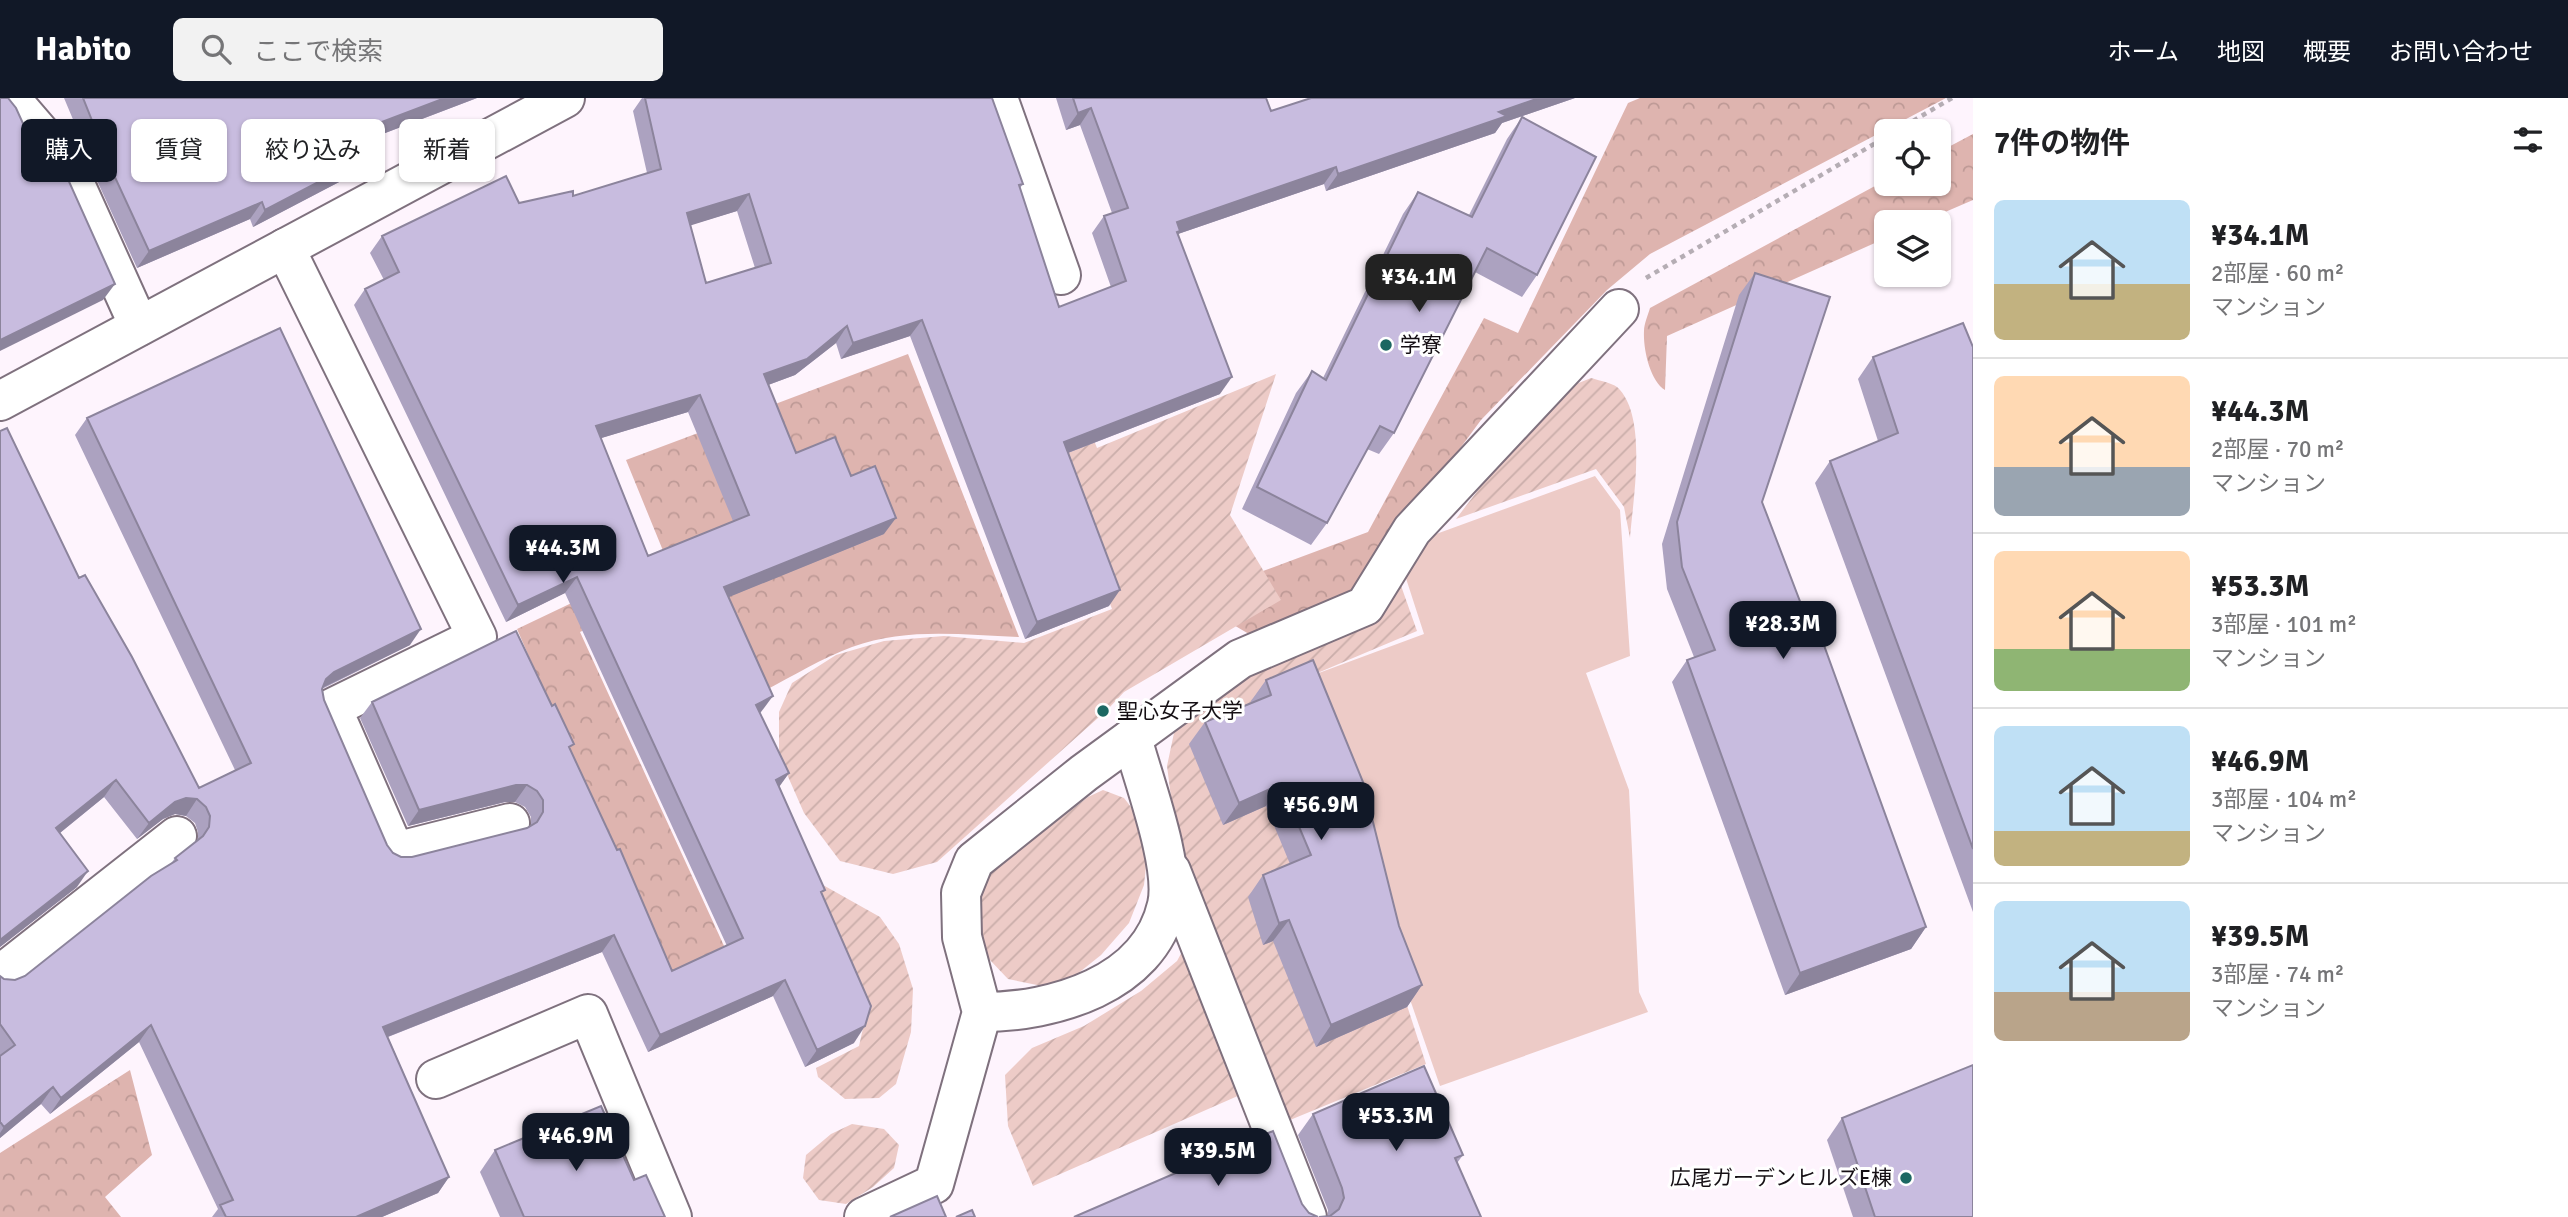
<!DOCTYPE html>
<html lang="ja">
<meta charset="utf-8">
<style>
:root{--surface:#fff;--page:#f2f2f2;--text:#202124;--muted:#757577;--line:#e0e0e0;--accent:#111827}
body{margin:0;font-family:Signika,"Noto Sans JP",sans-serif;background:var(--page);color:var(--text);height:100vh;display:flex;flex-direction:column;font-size:26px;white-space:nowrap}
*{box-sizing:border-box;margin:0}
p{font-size:23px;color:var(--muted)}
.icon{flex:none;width:38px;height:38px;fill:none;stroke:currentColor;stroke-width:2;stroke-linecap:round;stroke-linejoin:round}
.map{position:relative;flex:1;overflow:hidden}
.details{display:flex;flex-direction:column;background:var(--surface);width:595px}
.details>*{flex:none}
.top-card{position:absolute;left:21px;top:21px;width:665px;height:63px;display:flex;gap:14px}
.controls{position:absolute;left:1874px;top:21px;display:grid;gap:14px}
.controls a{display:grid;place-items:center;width:77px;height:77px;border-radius:10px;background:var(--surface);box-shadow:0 2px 5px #0004;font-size:35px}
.price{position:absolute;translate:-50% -60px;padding:0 16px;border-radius:14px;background:var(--accent);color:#fff;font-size:23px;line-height:46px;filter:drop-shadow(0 2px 4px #0008)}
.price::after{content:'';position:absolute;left:50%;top:42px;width:21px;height:16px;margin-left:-10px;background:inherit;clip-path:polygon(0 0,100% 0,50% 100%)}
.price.active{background:#222;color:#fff}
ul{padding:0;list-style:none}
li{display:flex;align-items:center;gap:21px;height:175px;padding:0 21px}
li+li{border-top:2px solid var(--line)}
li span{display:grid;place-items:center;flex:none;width:196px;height:140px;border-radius:10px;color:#555}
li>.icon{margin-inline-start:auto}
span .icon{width:84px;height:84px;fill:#fffc;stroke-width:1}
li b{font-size:30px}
h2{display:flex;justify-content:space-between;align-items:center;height:84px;padding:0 21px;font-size:30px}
.pill{padding:0 24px;border-radius:10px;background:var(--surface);box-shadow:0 2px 5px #0004;font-size:24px;line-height:63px}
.pill.active{background:var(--accent);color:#fff}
header{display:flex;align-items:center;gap:42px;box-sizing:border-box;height:98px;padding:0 35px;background:var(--accent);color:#fff}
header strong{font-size:33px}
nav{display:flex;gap:38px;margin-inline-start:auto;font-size:24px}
.search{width:490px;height:63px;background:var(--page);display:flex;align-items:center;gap:18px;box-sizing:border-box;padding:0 24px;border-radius:10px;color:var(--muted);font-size:26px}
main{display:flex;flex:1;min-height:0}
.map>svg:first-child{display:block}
</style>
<header>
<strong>Habito</strong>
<div class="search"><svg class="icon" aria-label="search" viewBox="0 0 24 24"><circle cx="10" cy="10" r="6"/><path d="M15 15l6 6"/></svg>ここで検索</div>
<nav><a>ホーム</a><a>地図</a><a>概要</a><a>お問い合わせ</a></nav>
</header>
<main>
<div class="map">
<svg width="1973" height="1119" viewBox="0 0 1973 1119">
<defs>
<pattern id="forest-crowns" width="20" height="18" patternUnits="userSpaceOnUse" patternTransform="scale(1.75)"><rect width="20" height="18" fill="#deb4af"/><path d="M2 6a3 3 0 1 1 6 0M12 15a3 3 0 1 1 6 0" fill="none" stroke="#be9a96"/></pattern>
<pattern id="garden-furrows" width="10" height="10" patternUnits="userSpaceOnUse" patternTransform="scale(1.75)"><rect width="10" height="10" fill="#edcbc7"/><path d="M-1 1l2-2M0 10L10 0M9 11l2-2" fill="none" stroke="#caadaa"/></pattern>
</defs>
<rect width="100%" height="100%" fill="#fef4fd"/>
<path fill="#edcbc7" d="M 1595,378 L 1620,412 L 1630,558 L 1586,575 L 1629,692 L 1639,894 L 1648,914 L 1440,988 L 1378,809 L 1308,579 L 1424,536 L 1402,468 L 1417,443 Z"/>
<g fill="url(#forest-crowns)">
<path d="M 1640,0 L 1946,0 L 1650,156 L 1607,192 L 1481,322 L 1436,383 L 1371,484 L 1254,539 L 1232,526 L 1263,473 L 1368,434 L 1484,220 L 1518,235 L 1628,5 Z"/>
<path d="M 1973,36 L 1973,102 L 1922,124 L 1886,124 L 1886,140 L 1667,238 L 1665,292 C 1650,283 1643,251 1644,233 C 1644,226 1648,217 1650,210 L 1886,82 L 1886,86 L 1939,86 L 1939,54 Z"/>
<path d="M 908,256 L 1019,539 C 962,537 907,529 852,549 C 822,560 793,578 764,593 L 672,490 L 580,534 L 725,850 L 667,877 L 517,531 L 666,460 L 626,362 Z"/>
<path d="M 130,972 L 152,1057 L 105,1099 L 121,1119 L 0,1119 L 0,1055 Z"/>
</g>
<g fill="url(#garden-furrows)">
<path d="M 1276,276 L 1230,417 L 1281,502 L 1124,594 L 1108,611 L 937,764 L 893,776 L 840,763 L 804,715 L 779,658 L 779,614 L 792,585 L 836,557 L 884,543 L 944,538 L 1024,545 L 1112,511 L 1041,320 L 1079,305 L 1097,350 Z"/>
<path d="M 1591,280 C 1600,283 1615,285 1620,292 C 1647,323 1633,401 1630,440 L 1624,409 L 1596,371 L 1456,421 L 1537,315 L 1559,293 Z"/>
<path d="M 1399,482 L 1417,533 L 1308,579 L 1378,818 L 1426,966 L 1256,1036 L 1240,997 L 1033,1088 L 1008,1028 L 1005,977 L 1032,950 L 1084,928 L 1141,893 L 1177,863 L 1196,828 L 1176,738 L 1167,668 L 1174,635 L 1206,604 Z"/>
<path d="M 1103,692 L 1124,700 L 1144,726 L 1148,749 L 1144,787 L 1129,825 L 1101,857 L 1076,877 L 1042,888 L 1008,881 L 989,861 L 978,834 L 979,797 L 988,776 L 1088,699 Z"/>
<path d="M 807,778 L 880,819 L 899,846 L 913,891 L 911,934 L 896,986 L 879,1000 L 845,1001 L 818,979 L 816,970 L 859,948 L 864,926 Z"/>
<path d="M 852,1026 L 884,1031 L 899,1047 L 894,1070 L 873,1089 L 846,1106 L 819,1102 L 803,1080 L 806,1057 L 831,1036 Z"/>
</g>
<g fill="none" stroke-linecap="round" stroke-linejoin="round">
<defs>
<g id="minor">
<path d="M 10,0 L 65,64 L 139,228"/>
<path d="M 998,0 L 1061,177"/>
<path d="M 285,150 L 477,539 L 332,610 L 395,754 L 510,725"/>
<path d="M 0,303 L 565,0"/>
<path d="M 1171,773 L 1307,1119"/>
<path d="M 0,877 L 177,738"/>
<path d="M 982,914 C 1053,914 1149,887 1167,807 C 1176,768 1143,681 1132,640"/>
<path d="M 436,981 L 588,916 L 672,1119"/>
<path d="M 864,1119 L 934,1086 L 982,914 L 962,839 L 961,795 L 974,763 L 1084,675 L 1240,561 L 1365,508 L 1412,432 L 1619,211"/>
</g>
</defs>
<use href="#minor" stroke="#7f717e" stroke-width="42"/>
<g stroke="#b5adb4" stroke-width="4.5" stroke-dasharray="5 5" stroke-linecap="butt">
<path d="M 1896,33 L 1952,0"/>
<path d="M 1646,180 L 1886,39"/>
</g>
<use href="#minor" stroke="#fff" stroke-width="38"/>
</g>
<g fill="#aca2c0" fill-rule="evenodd">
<path d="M 64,0 L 477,0 L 346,50 L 341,83 L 253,129 L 250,121 L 137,170 L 83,52 L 85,50 Z"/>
<path d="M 642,0 L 992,0 L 1023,86 L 1020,90 L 1059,209 L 1111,189 L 1092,135 L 1104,118 L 1112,115 L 1080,27 L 1066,32 L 1056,0 L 1266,0 L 1271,13 L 1311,0 L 1575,0 L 1502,25 L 1495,35 L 1326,93 L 1324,86 L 1178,136 L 1220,296 L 1068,355 L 1109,508 L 1025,541 L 910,238 L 841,261 L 836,245 L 795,277 L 768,287 L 796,355 L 851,378 L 884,436 L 728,499 L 761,614 L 760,615 L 789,675 L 779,688 L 822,796 L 854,945 L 805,969 L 773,898 L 648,954 L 602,854 L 388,939 L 449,1079 L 438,1095 L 382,1119 L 212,1119 L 218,1111 L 139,944 L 50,1016 L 41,1006 L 0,1040 L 0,878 L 4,881 L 15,882 L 25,878 L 170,767 L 175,760 L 198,742 L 198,734 L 195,725 L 186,718 L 175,716 L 163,721 L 137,741 L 104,699 L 60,735 L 77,789 L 0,849 L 79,480 L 199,690 L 235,672 L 75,337 L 87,320 L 410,547 L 322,591 L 324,602 L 387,747 L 393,755 L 401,759 L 412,759 L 527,730 L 531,727 L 531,719 L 525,709 L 515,704 L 505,704 L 408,728 L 360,620 L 372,604 L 570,652 L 672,873 L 727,848 L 565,495 L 506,524 L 354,207 L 365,191 L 384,182 L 370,155 L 382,138 L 519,105 L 573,98 L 647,75 L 633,13 ZM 737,113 L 755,170 L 706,185 L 690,127 ZM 688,314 L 733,423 L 648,458 L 601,340 Z"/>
<path d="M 1522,19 L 1537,177 L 1522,199 L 1475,174 L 1394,335 L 1379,356 L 1367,351 L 1327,425 L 1311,447 L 1242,411 L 1296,295 L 1312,273 L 1323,280 L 1403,116 L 1418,94 L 1469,117 L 1507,41 Z"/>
<path d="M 1755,175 L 1762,404 L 1926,829 L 1911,851 L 1785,897 L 1672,584 L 1687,562 L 1694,559 L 1667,491 L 1662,446 L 1739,197 Z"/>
<path d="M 1973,249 L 1973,814 L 1815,385 L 1830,363 L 1878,343 L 1858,281 L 1873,259 Z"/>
<path d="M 1266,582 L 1399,828 L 1422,887 L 1407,909 L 1316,949 L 1273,843 L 1263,847 L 1248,799 L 1263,777 L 1290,766 L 1266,708 L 1223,727 L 1189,646 L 1205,624 L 1251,605 L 1251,603 Z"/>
<path d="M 1313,1016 L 1463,1057 L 1457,1065 L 1481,1119 L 1328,1118 L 1328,1112 L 1298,1037 Z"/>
<path d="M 1842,1020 L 1973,1119 L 1853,1119 L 1827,1042 Z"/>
<path d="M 495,1052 L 634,1082 L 665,1119 L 500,1119 L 480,1074 Z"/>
</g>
<g fill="#8c849c">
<path d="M 445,0 L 477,0 L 330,56 L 342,39 Z"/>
<path d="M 1539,0 L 1575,0 L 1502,25 L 1495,35 L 1326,93 L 1338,76 L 1499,14 Z"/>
<path d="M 1091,10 L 1080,27 L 1066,32 L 1078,15 Z"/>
<path d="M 353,66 L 341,83 L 253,129 L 265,112 Z"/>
<path d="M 1336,69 L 1324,86 L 1178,136 L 1177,124 Z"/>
<path d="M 749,96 L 737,113 L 676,132 L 687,115 Z"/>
<path d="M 262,104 L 250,121 L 137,170 L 149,153 Z"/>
<path d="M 115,186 L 103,202 L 0,253 L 0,242 Z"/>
<path d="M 922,222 L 910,238 L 841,261 L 853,245 Z"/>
<path d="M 847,228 L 836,245 L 795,277 L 752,293 L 764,276 Z"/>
<path d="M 1232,279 L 1220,296 L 1052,361 L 1064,344 Z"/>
<path d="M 700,297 L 688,314 L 585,345 L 596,328 Z"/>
<path d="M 896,420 L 884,436 L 712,506 L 724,489 Z"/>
<path d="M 577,479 L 565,495 L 506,524 L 518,507 Z"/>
<path d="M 1120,492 L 1109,508 L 1025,541 L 1037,524 Z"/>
<path d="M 421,531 L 410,547 L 322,590 L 326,581 L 334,574 Z"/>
<path d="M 773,598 L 761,614 L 745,624 L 756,607 Z"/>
<path d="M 789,675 L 777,692 L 776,682 Z"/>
<path d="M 116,682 L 104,699 L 45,747 L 56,730 Z"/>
<path d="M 1281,686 L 1266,708 L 1223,727 L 1239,705 Z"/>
<path d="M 516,687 L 527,687 L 515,704 L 505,704 L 408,728 L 419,712 Z"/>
<path d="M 186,700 L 197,701 L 186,718 L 175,716 L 163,721 L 137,741 L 149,725 L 175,704 Z"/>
<path d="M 88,773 L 77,789 L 0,849 L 0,842 Z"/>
<path d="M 1289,822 L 1273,843 L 1263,847 L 1279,825 Z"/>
<path d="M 1926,829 L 1911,851 L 1785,897 L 1800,875 Z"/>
<path d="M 614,837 L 602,854 L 372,945 L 383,929 Z"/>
<path d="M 785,882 L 773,898 L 648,954 L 660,937 Z"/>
<path d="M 1422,887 L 1407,909 L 1316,949 L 1331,927 Z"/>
<path d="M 151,927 L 139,944 L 50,1016 L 61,1000 Z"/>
<path d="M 865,928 L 854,945 L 805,969 L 817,952 Z"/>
<path d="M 53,989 L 41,1006 L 0,1040 L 0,1035 L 4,1029 Z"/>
<path d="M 449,1079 L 438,1095 L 382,1119 L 356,1119 Z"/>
</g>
<g fill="#c8bcdf" stroke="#8c849c" stroke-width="2" fill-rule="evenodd">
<path d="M 0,0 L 8,0 L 16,10 L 40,63 L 55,55 L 58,59 L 115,186 L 0,242 Z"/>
<path d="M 83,0 L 445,0 L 342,39 L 353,66 L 265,112 L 262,104 L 149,153 L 95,36 L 97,35 Z"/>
<path d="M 645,0 L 992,0 L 1023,86 L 1019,87 L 1059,209 L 1126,183 L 1104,118 L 1128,110 L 1091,10 L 1078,15 L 1073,0 L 1266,0 L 1271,13 L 1311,0 L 1539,0 L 1499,14 L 1507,18 L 1338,76 L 1336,69 L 1177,124 L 1180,133 L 1177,134 L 1232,279 L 1064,344 L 1120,492 L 1037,524 L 922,222 L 853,245 L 847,228 L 807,261 L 764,276 L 796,355 L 835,339 L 851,378 L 875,368 L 896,420 L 724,489 L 773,598 L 756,607 L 789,675 L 776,682 L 825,792 L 821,794 L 871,908 L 865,928 L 817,952 L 785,882 L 660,937 L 614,837 L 383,929 L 449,1079 L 356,1119 L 226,1119 L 220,1107 L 233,1102 L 151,927 L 61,1000 L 53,989 L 4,1029 L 1,1025 L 0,1025 L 0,958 L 15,947 L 0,926 L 0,878 L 4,881 L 15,882 L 25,878 L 151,778 L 177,762 L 175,760 L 203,738 L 209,729 L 210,718 L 206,709 L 197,701 L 186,700 L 175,704 L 149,725 L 116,682 L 56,730 L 88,773 L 0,842 L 0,333 L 7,330 L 79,480 L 85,477 L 132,559 L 199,690 L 251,665 L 87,320 L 280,230 L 421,531 L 334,574 L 326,581 L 322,591 L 324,602 L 387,747 L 393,755 L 401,759 L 412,759 L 527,730 L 537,724 L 543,714 L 543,702 L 537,693 L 527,687 L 516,687 L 419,712 L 372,604 L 516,533 L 552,608 L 555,606 L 574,646 L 569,649 L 617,752 L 620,751 L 672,873 L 743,840 L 577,479 L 518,507 L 365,191 L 399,174 L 382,138 L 506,78 L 519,105 L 573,93 L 573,98 L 661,71 ZM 749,96 L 771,165 L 706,185 L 687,115 ZM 700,297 L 749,417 L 648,458 L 596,328 Z"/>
<path d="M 1522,19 L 1596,59 L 1537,177 L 1487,150 L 1394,335 L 1380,328 L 1327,425 L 1257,389 L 1312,273 L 1326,282 L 1418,94 L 1472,119 Z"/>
<path d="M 1755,175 L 1830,199 L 1762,404 L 1806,519 L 1813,517 L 1926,829 L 1800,875 L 1687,562 L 1715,552 L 1682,469 L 1677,424 Z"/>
<path d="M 1963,225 L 1973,249 L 1973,751 L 1830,363 L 1898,335 L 1873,259 Z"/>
<path d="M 1313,562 L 1363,684 L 1399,828 L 1422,887 L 1331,927 L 1289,822 L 1279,825 L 1263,777 L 1311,757 L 1281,686 L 1239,705 L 1205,624 L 1271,597 L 1266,582 Z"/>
<path d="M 1973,967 L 1973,1119 L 1875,1119 L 1842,1020 Z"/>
<path d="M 1424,968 L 1463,1057 L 1455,1060 L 1481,1119 L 1319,1119 L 1330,1118 L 1339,1111 L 1344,1100 L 1342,1090 L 1313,1016 Z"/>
<path d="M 601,1008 L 634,1082 L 646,1077 L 665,1119 L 524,1119 L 495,1052 Z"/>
<path d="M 1273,1033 L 1302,1106 L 1309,1115 L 1318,1119 L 1074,1119 Z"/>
<path d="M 937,1098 L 946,1119 L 890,1119 Z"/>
<path d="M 972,1112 L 975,1119 L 956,1119 Z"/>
</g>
<g fill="#1c6762" stroke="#fff" stroke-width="2.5">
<circle cx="1386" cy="247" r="7"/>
<circle cx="1103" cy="613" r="7"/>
<circle cx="1906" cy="1080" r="7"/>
</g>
<g text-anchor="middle" stroke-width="6" stroke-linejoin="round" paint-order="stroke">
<g font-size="21" fill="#150f14" stroke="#fff" text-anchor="start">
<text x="1400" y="254">学寮</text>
<text x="1117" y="620">聖心女子大学</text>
<text x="1892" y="1087" text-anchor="end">広尾ガーデンヒルズE棟</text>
</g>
</g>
</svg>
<div class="controls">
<a><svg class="icon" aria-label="locate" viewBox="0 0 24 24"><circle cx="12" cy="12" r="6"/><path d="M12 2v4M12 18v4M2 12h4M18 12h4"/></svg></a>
<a><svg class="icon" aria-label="layers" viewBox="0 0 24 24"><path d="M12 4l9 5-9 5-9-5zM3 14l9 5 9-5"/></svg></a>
</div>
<b class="price active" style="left:1419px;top:216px">¥34.1M</b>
<b class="price" style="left:563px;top:487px">¥44.3M</b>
<b class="price" style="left:1783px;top:563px">¥28.3M</b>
<b class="price" style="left:1321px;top:744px">¥56.9M</b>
<b class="price" style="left:1396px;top:1055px">¥53.3M</b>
<b class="price" style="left:576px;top:1075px">¥46.9M</b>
<b class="price" style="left:1218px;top:1090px">¥39.5M</b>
<div class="top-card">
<a class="pill active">購入</a>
<a class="pill">賃貸</a>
<a class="pill">絞り込み</a>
<a class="pill">新着</a>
</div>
</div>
<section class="details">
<h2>7件の物件<svg class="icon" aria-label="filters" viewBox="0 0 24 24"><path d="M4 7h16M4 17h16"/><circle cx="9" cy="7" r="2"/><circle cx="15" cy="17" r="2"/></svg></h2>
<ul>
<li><span style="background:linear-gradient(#bfe0f5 60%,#c2b280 0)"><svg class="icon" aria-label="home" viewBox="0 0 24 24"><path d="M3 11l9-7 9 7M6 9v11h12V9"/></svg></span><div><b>¥34.1M</b><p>2部屋 · 60 m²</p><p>マンション</p></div></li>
<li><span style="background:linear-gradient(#ffd9b3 65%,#9aa5b1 0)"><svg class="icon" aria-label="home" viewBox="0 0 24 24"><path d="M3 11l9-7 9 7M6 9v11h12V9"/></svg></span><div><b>¥44.3M</b><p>2部屋 · 70 m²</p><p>マンション</p></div></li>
<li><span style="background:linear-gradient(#ffd9b3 70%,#8fb573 0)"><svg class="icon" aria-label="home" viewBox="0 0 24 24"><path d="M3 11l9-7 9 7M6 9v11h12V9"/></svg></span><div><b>¥53.3M</b><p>3部屋 · 101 m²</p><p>マンション</p></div></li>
<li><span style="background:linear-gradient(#bfe0f5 75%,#c2b280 0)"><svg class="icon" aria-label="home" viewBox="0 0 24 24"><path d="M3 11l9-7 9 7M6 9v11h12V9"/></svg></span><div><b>¥46.9M</b><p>3部屋 · 104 m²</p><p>マンション</p></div></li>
<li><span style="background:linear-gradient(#bfe0f5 65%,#b9a48a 0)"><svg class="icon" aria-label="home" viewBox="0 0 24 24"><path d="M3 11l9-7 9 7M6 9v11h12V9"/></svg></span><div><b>¥39.5M</b><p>3部屋 · 74 m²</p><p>マンション</p></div></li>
</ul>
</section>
</main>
